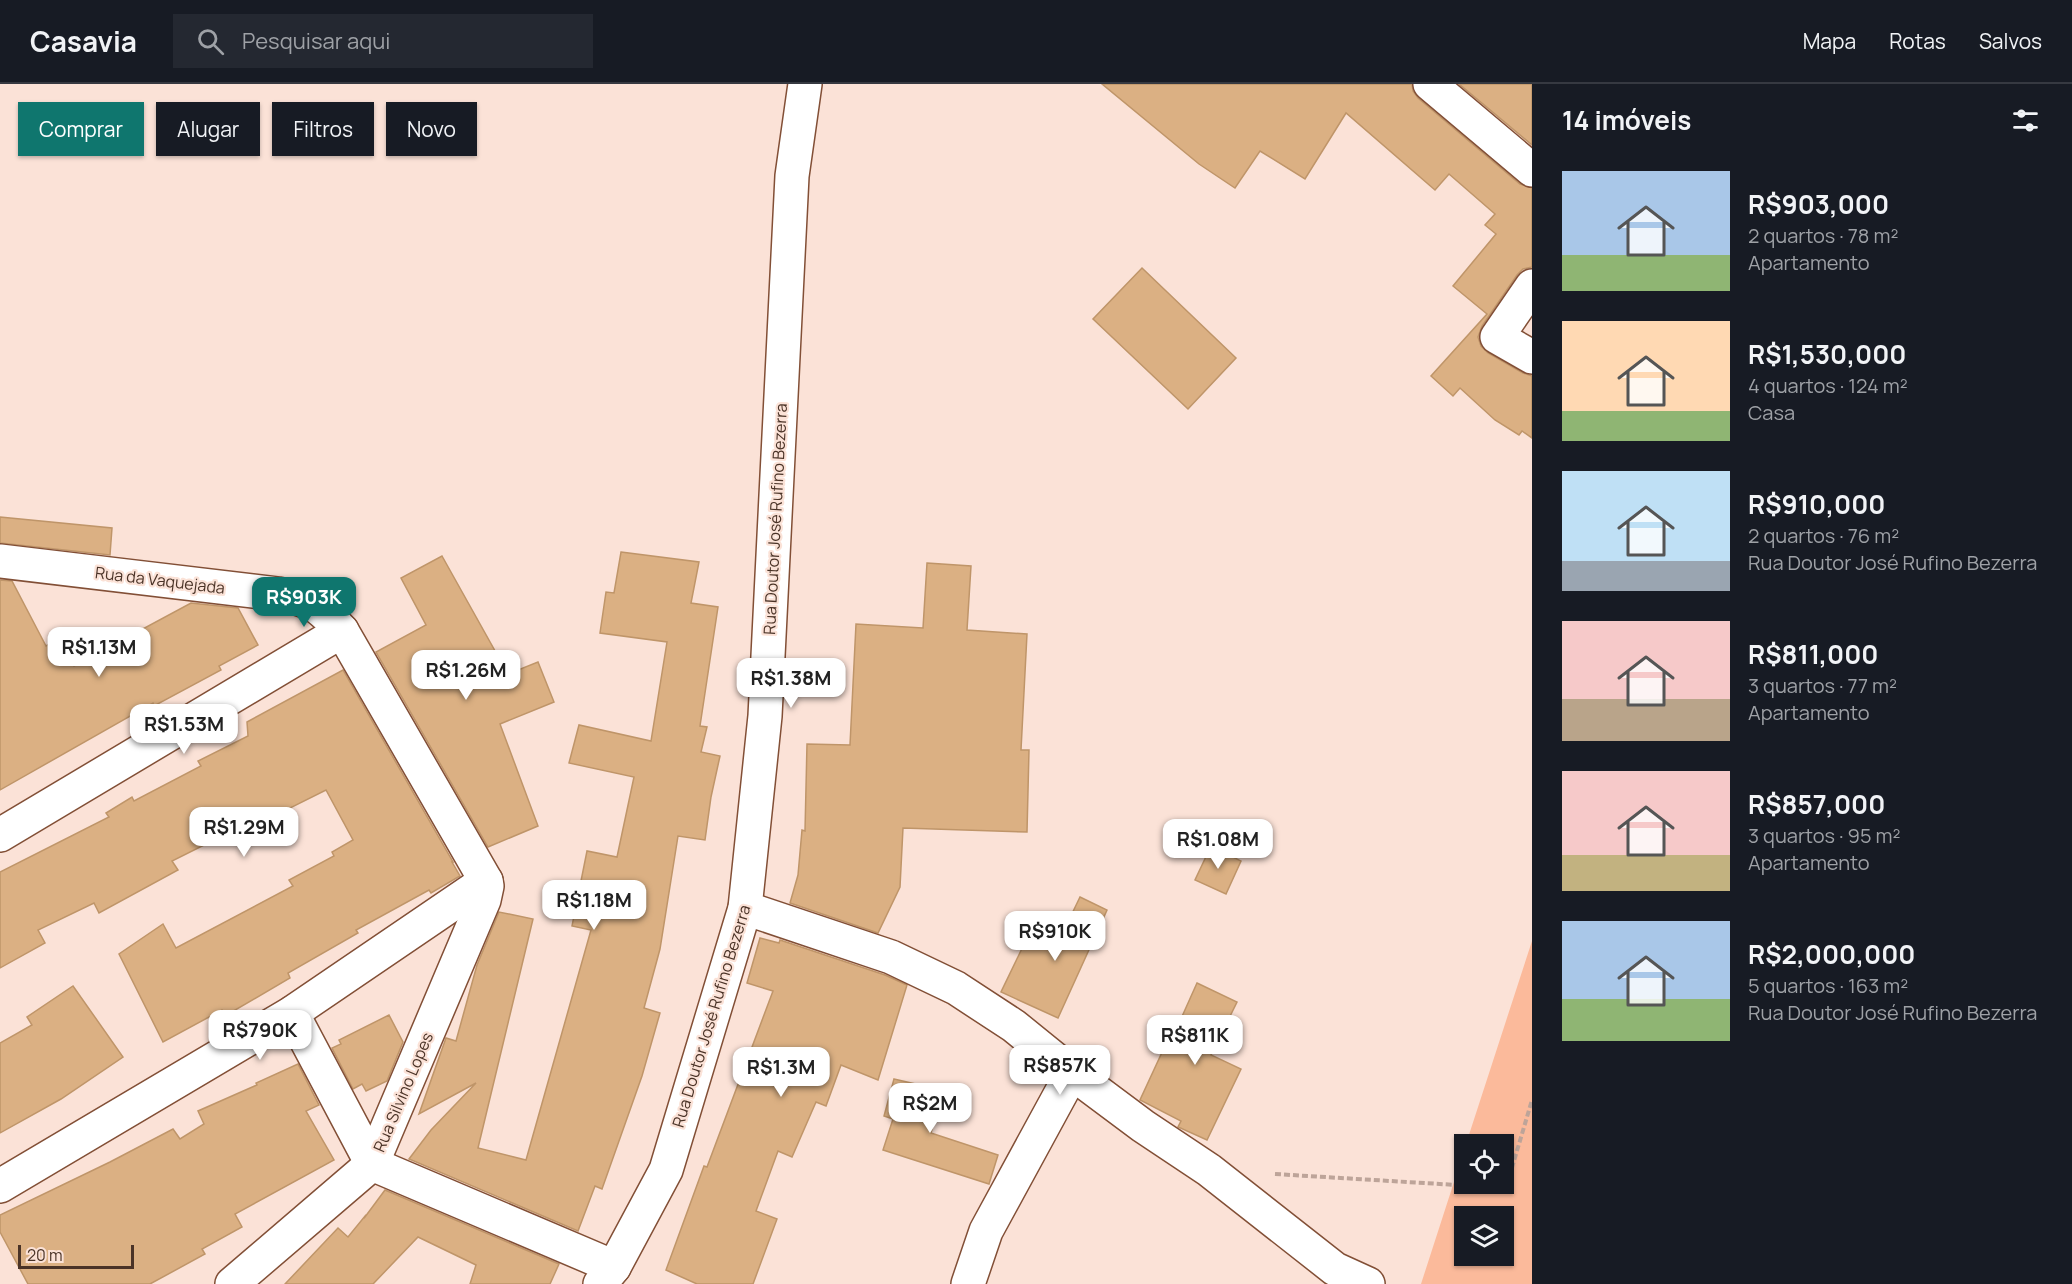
<!DOCTYPE html>
<html lang="pt">
<meta charset="utf-8">
<style>
:root{--surface:#171b24;--page:#242831;--text:#f1f3f6;--muted:#9ea1a6;--line:#363941;--accent:#0f766e}
body{margin:0;font-family:Manrope,sans-serif;background:var(--page);color:var(--text);height:100vh;display:flex;flex-direction:column;font-size:22px;white-space:nowrap}
*{box-sizing:border-box;margin:0}
p{font-size:20px;color:var(--muted)}
.icon{flex:none;width:33px;height:33px;fill:none;stroke:currentColor;stroke-width:2;stroke-linecap:round;stroke-linejoin:round}
.map{position:relative;flex:1;overflow:hidden}
.sheet{display:flex;flex-direction:column;background:var(--surface);width:540px}
.sheet>*{flex:none}
.hud{position:absolute;left:18px;top:18px;width:570px;height:54px;display:flex;gap:12px}
.tools{position:absolute;left:1454px;top:1050px;display:grid;gap:12px}
.tools a{display:grid;place-items:center;width:60px;height:60px;border-radius:0px;background:var(--surface);box-shadow:0 2px 4px #0004;font-size:30px}
.scale{position:absolute;left:18px;bottom:15px;width:116px;box-sizing:border-box;padding-left:6px;border:3px solid #4a3327;border-top:0;font-size:16px;line-height:21px;white-space:nowrap;color:#4a3327;-webkit-text-stroke:4px #fbe2d7;paint-order:stroke}
.price{position:absolute;translate:-50% -51px;padding:0 14px;border-radius:12px;background:#fff;color:#222;font-size:20px;line-height:39px;filter:drop-shadow(0 2px 3px #0008)}
.price::after{content:'';position:absolute;left:50%;top:36px;width:18px;height:14px;margin-left:-9px;background:inherit;clip-path:polygon(0 0,100% 0,50% 100%)}
.price.selected{background:var(--accent);color:#fff}
ul{padding:0;list-style:none}
li{display:flex;align-items:center;gap:18px;height:150px;padding:0 30px}
li span{display:grid;place-items:center;flex:none;width:168px;height:120px;border-radius:0px;color:#555}
li>.icon{margin-inline-start:auto}
span .icon{width:72px;height:72px;fill:#fffc;stroke-width:1}
li b{font-size:26px}
h2{display:flex;justify-content:space-between;align-items:center;height:72px;padding:0 30px;font-size:26px}
.pill{padding:0 21px;border-radius:0px;background:var(--surface);box-shadow:0 2px 4px #0004;font-size:21px;line-height:54px}
.pill.selected{background:var(--accent);color:#fff}
header{display:flex;align-items:center;gap:36px;box-sizing:border-box;height:84px;padding:0 30px;background:var(--surface);border-bottom:2px solid var(--line)}
header strong{font-size:28px}
nav{display:flex;gap:33px;margin-inline-start:auto;font-size:21px}
.search{width:420px;height:54px;background:var(--page);display:flex;align-items:center;gap:15px;box-sizing:border-box;padding:0 21px;border-radius:0px;color:var(--muted);font-size:22px}
main{display:flex;flex:1;min-height:0}
.map>svg:first-child{display:block}
</style>
<header>
<strong>Casavia</strong>
<div class="search"><svg class="icon" aria-label="search" viewBox="0 0 24 24"><circle cx="10" cy="10" r="6"/><path d="M15 15l6 6"/></svg>Pesquisar aqui</div>
<nav><a>Mapa</a><a>Rotas</a><a>Salvos</a></nav>
</header>
<main>
<div class="map">
<svg width="1532" height="1200" viewBox="0 0 1532 1200">
<rect width="100%" height="100%" fill="#fbe2d7"/>
<path fill="#fbba9b" fill-rule="evenodd" d="M 1532,857 L 1532,1200 L 1421,1200 L 1464,1067 L 1464,1100 L 1503,1100 L 1503,1060 L 1466,1060 ZM 1464,1132 L 1503,1132 L 1503,1172 L 1464,1172 Z"/>
<g fill="#dbb083" stroke="#bf9569" stroke-width="1.5">
<path d="M 1102,0 L 1412,0 L 1413,7 L 1418,14 L 1520,100 L 1532,104 L 1532,183 L 1523,185 L 1517,191 L 1482,242 L 1478,253 L 1481,262 L 1488,269 L 1523,289 L 1532,292 L 1532,354 L 1522,347 L 1519,351 L 1495,336 L 1460,304 L 1453,312 L 1431,292 L 1487,230 L 1453,202 L 1496,150 L 1485,141 L 1495,130 L 1449,90 L 1435,106 L 1346,29 L 1305,95 L 1260,67 L 1235,104 L 1199,80 Z"/>
<path d="M 1459,0 L 1532,0 L 1532,61 Z"/>
<path d="M 1142,184 L 1236,274 L 1188,325 L 1093,235 Z"/>
<path d="M 0,433 L 112,444 L 110,471 L 0,459 Z"/>
<path d="M 621,468 L 699,478 L 691,519 L 718,523 L 700,642 L 707,643 L 701,668 L 720,672 L 711,713 L 705,756 L 678,752 L 660,865 L 644,924 L 660,929 L 642,992 L 602,1105 L 595,1102 L 578,1147 L 409,1075 L 431,1046 L 476,999 L 419,1030 L 446,954 L 456,957 L 477,881 L 499,828 L 533,835 L 478,1064 L 526,1076 L 591,846 L 572,842 L 587,767 L 617,773 L 634,693 L 569,679 L 579,641 L 651,657 L 667,558 L 600,549 L 606,508 L 614,509 Z"/>
<path d="M 442,472 L 508,590 L 538,578 L 554,618 L 500,640 L 538,742 L 488,763 L 376,568 L 426,541 L 401,494 Z"/>
<path d="M 927,479 L 971,482 L 967,546 L 1027,550 L 1021,666 L 1029,666 L 1027,748 L 903,744 L 900,803 L 878,849 L 790,819 L 798,791 L 802,746 L 805,747 L 807,660 L 850,661 L 856,540 L 923,544 Z"/>
<path d="M 0,496 L 12,497 L 46,562 L 58,555 L 74,582 L 191,519 L 238,524 L 258,561 L 219,582 L 221,586 L 154,622 L 153,619 L 0,706 Z"/>
<path d="M 343,586 L 453,778 L 452,778 L 460,792 L 431,809 L 429,806 L 356,846 L 358,849 L 288,889 L 290,894 L 225,932 L 222,926 L 163,958 L 119,870 L 163,840 L 176,864 L 293,802 L 289,796 L 334,772 L 332,768 L 353,756 L 326,706 L 236,751 L 234,746 L 172,777 L 178,786 L 99,829 L 94,819 L 38,846 L 45,859 L 0,884 L 0,788 L 109,733 L 106,729 L 132,713 L 134,717 L 201,682 L 198,677 L 248,652 L 247,638 Z"/>
<path d="M 1211,762 L 1241,777 L 1226,810 L 1195,796 Z"/>
<path d="M 1080,813 L 1107,826 L 1058,934 L 1001,908 L 1028,852 L 1055,865 Z"/>
<path d="M 760,854 L 779,859 L 780,856 L 885,891 L 907,901 L 878,996 L 841,981 L 826,1022 L 816,1018 L 792,1073 L 778,1067 L 756,1127 L 777,1135 L 753,1200 L 697,1200 L 666,1186 L 704,1082 L 707,1083 L 773,907 L 747,899 Z"/>
<path d="M 1197,899 L 1237,918 L 1211,971 L 1241,985 L 1207,1056 L 1178,1043 L 1181,1037 L 1140,1016 L 1177,936 L 1180,937 Z"/>
<path d="M 73,902 L 123,973 L 61,1015 L 0,1049 L 0,959 L 32,941 L 27,933 Z"/>
<path d="M 389,931 L 403,958 L 387,997 L 366,1007 L 362,1000 L 353,1005 L 332,964 L 341,960 L 339,956 Z"/>
<path d="M 298,980 L 319,1021 L 306,1027 L 334,1076 L 235,1130 L 242,1143 L 202,1165 L 205,1170 L 150,1200 L 28,1200 L 0,1148 L 0,1131 L 110,1078 L 173,1045 L 180,1055 L 204,1040 L 198,1027 L 257,1001 L 256,999 Z"/>
<path d="M 894,995 L 942,1006 L 931,1049 L 998,1071 L 989,1100 L 883,1066 L 893,1035 L 884,1032 Z"/>
<path d="M 385,1106 L 559,1180 L 550,1200 L 470,1200 L 476,1181 L 418,1153 L 373,1200 L 285,1200 L 338,1144 L 348,1153 L 365,1132 L 365,1133 Z"/>
</g>
<g fill="none" stroke-linecap="round" stroke-linejoin="round">
<defs>
<g id="minor">
<path d="M 1430,0 L 1532,86"/>
<path d="M 1532,202 L 1497,253 L 1532,273"/>
<path d="M 0,477 L 278,510 C 312,516 319,522 342,547 L 486,797 L 487,802 L 484,816 L 372,1080 L 232,1200"/>
<path d="M 0,751 L 342,547"/>
<path d="M 745,824 L 891,873 L 956,904 L 1014,942 L 1072,989 L 1143,1042 L 1209,1086 L 1335,1185 L 1368,1200"/>
<path d="M 292,929 L 372,1080 L 614,1183"/>
<path d="M 0,1102 L 292,929 L 486,797"/>
<path d="M 968,1200 L 986,1147 L 1072,989"/>
</g>
<path id="major" d="M 600,1200 L 614,1183 L 666,1086 L 745,824 L 765,632 L 792,92 L 805,0"/>
</defs>
<use href="#minor" stroke="#824f36" stroke-width="36"/>
<use href="#major" stroke="#824f36" stroke-width="36"/>
<path stroke="#bda499" stroke-width="4" stroke-dasharray="6 3" stroke-linecap="butt" d="M 1275,1090 L 1506,1104 L 1532,1016"/>
<use href="#minor" stroke="#fff" stroke-width="33"/>
<use href="#major" stroke="#fff" stroke-width="33"/>
</g>
<g text-anchor="middle" stroke-width="4.5" stroke-linejoin="round" paint-order="stroke">
<g font-size="16" fill="#4a3327" stroke="#fbe2d7">
<text transform="translate(775 435) rotate(-87)" y="6">Rua Doutor José Rufino Bezerra</text>
<text transform="translate(160 496) rotate(7)" y="6">Rua da Vaquejada</text>
<text transform="translate(711 932) rotate(-73)" y="6">Rua Doutor José Rufino Bezerra</text>
<text transform="translate(403 1008) rotate(-67)" y="6">Rua Silvino Lopes</text>
</g>
</g>
</svg>
<div class="tools">
<a><svg class="icon" aria-label="locate" viewBox="0 0 24 24"><circle cx="12" cy="12" r="6"/><path d="M12 2v4M12 18v4M2 12h4M18 12h4"/></svg></a>
<a><svg class="icon" aria-label="layers" viewBox="0 0 24 24"><path d="M12 4l9 5-9 5-9-5zM3 14l9 5 9-5"/></svg></a>
</div>
<div class="scale">20 m</div>
<b class="price selected" style="left:304px;top:544px">R$903K</b>
<b class="price" style="left:99px;top:594px">R$1.13M</b>
<b class="price" style="left:466px;top:617px">R$1.26M</b>
<b class="price" style="left:791px;top:625px">R$1.38M</b>
<b class="price" style="left:184px;top:671px">R$1.53M</b>
<b class="price" style="left:244px;top:774px">R$1.29M</b>
<b class="price" style="left:1218px;top:786px">R$1.08M</b>
<b class="price" style="left:594px;top:847px">R$1.18M</b>
<b class="price" style="left:1055px;top:878px">R$910K</b>
<b class="price" style="left:260px;top:977px">R$790K</b>
<b class="price" style="left:1195px;top:982px">R$811K</b>
<b class="price" style="left:1060px;top:1012px">R$857K</b>
<b class="price" style="left:781px;top:1014px">R$1.3M</b>
<b class="price" style="left:930px;top:1050px">R$2M</b>
<div class="hud">
<a class="pill selected">Comprar</a>
<a class="pill">Alugar</a>
<a class="pill">Filtros</a>
<a class="pill">Novo</a>
</div>
</div>
<section class="sheet">
<h2>14 imóveis<svg class="icon" aria-label="filters" viewBox="0 0 24 24"><path d="M4 7h16M4 17h16"/><circle cx="9" cy="7" r="2"/><circle cx="15" cy="17" r="2"/></svg></h2>
<ul>
<li><span style="background:linear-gradient(#a9c7e8 70%,#8fb573 0)"><svg class="icon" aria-label="home" viewBox="0 0 24 24"><path d="M3 11l9-7 9 7M6 9v11h12V9"/></svg></span><div><b>R$903,000</b><p>2 quartos · 78 m²</p><p>Apartamento</p></div></li>
<li><span style="background:linear-gradient(#ffd9b3 75%,#8fb573 0)"><svg class="icon" aria-label="home" viewBox="0 0 24 24"><path d="M3 11l9-7 9 7M6 9v11h12V9"/></svg></span><div><b>R$1,530,000</b><p>4 quartos · 124 m²</p><p>Casa</p></div></li>
<li><span style="background:linear-gradient(#bfe0f5 75%,#9aa5b1 0)"><svg class="icon" aria-label="home" viewBox="0 0 24 24"><path d="M3 11l9-7 9 7M6 9v11h12V9"/></svg></span><div><b>R$910,000</b><p>2 quartos · 76 m²</p><p>Rua Doutor José Rufino Bezerra</p></div></li>
<li><span style="background:linear-gradient(#f6c9c9 65%,#b9a48a 0)"><svg class="icon" aria-label="home" viewBox="0 0 24 24"><path d="M3 11l9-7 9 7M6 9v11h12V9"/></svg></span><div><b>R$811,000</b><p>3 quartos · 77 m²</p><p>Apartamento</p></div></li>
<li><span style="background:linear-gradient(#f6c9c9 70%,#c2b280 0)"><svg class="icon" aria-label="home" viewBox="0 0 24 24"><path d="M3 11l9-7 9 7M6 9v11h12V9"/></svg></span><div><b>R$857,000</b><p>3 quartos · 95 m²</p><p>Apartamento</p></div></li>
<li><span style="background:linear-gradient(#a9c7e8 65%,#8fb573 0)"><svg class="icon" aria-label="home" viewBox="0 0 24 24"><path d="M3 11l9-7 9 7M6 9v11h12V9"/></svg></span><div><b>R$2,000,000</b><p>5 quartos · 163 m²</p><p>Rua Doutor José Rufino Bezerra</p></div></li>
</ul>
</section>
</main>
